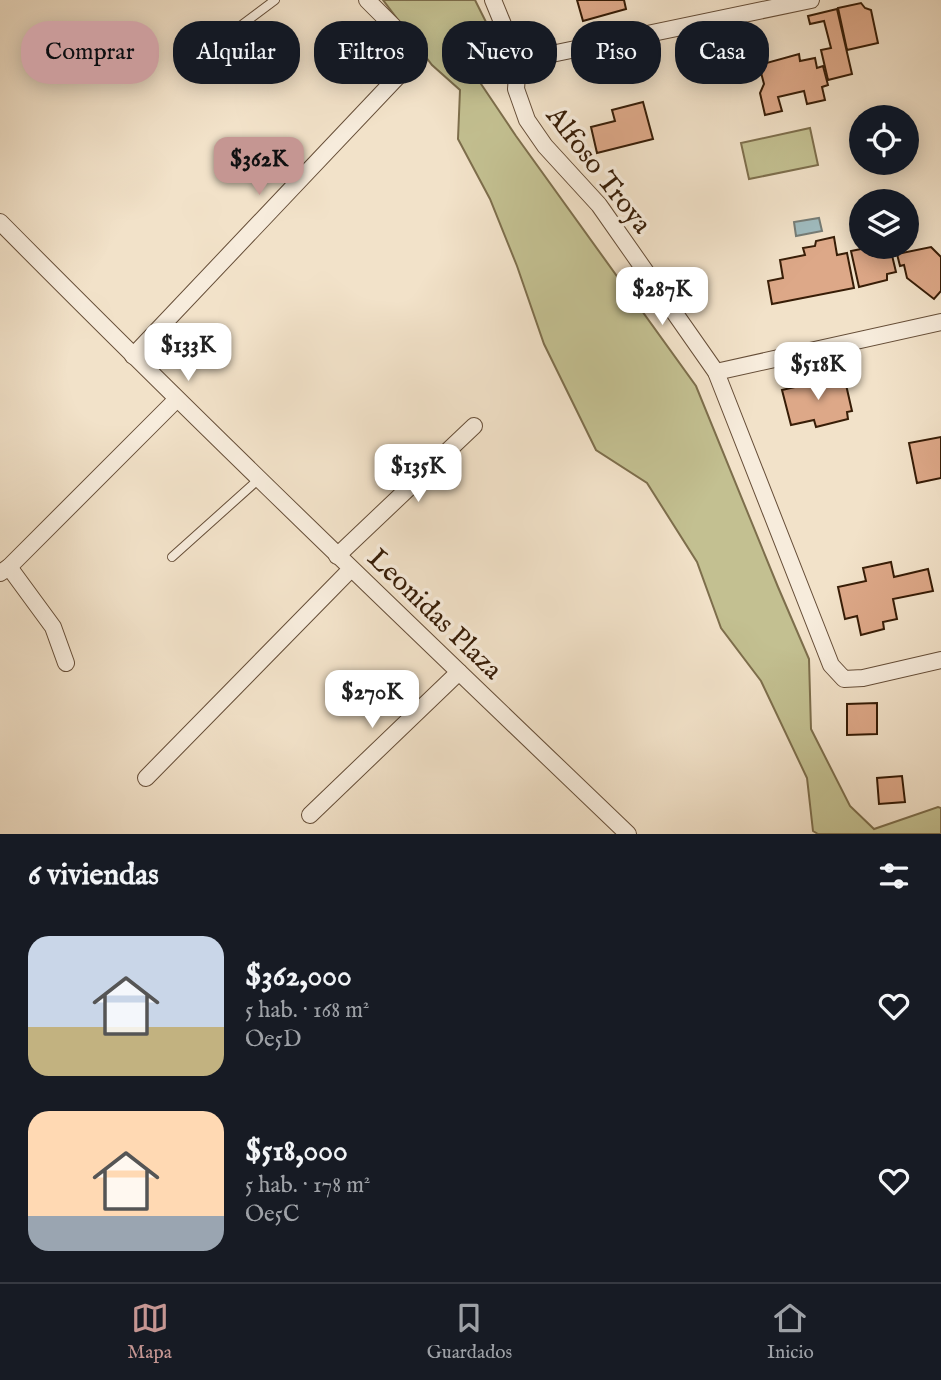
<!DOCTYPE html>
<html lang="es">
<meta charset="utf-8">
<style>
:root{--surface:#171b24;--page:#242831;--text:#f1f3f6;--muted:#9ea1a6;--line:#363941;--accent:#c59692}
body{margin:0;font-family:"IM FELL English",serif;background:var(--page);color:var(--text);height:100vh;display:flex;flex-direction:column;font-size:26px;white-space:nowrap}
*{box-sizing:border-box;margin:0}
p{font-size:23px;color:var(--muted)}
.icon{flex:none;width:38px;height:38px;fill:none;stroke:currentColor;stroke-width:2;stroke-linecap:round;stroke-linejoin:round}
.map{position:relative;height:834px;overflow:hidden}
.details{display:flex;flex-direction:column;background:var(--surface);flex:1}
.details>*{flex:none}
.guide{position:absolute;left:21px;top:21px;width:900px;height:63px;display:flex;gap:14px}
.controls{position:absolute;left:849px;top:105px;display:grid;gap:14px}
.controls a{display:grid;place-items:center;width:70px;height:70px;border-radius:50%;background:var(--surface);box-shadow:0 4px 18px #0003;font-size:35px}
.price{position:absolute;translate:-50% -60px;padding:0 16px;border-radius:14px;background:#fff;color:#222;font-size:23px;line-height:46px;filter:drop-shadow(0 2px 4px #0008)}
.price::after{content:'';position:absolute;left:50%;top:42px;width:21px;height:16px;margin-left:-10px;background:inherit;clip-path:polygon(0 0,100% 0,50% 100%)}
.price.selected{background:var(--accent);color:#111}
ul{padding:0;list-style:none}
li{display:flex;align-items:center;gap:21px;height:175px;padding:0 28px}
li span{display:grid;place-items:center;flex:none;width:196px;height:140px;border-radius:21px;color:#555}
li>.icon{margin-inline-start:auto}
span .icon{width:84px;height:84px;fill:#fffc;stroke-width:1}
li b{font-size:30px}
h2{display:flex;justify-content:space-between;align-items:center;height:84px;padding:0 28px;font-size:30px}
.tag{padding:0 24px;border-radius:28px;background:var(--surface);box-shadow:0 4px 18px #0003;font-size:24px;line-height:63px}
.tag.selected{background:var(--accent);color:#111}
.dock{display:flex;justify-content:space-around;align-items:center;height:98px;border-top:2px solid var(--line);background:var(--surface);font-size:19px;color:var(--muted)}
.dock a{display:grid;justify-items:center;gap:4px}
.dock .selected{color:var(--accent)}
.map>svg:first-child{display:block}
</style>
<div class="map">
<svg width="941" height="834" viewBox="0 0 941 834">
<rect width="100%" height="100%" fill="#f2e2c9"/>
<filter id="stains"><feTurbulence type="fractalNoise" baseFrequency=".00286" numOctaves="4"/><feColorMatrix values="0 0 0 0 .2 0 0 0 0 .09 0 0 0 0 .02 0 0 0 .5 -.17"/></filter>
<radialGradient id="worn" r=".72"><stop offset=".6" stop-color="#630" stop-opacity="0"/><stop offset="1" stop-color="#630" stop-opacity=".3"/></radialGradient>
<g fill="#c3c091" stroke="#7d6e4c" stroke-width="2">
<path d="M 383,0 L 475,0 L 503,56 L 477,78 L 516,136 L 696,386 L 778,587 L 809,659 L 811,729 L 850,806 L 874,829 L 938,807 L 941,808 L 941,834 L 818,834 L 813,831 L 807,778 L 761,681 L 721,628 L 697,562 L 647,483 L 596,450 L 544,344 L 517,266 L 490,199 L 458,139 L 460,90 L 432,65 Z"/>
<path d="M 810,128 L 818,165 L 749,179 L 741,143 Z"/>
</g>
<path fill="#9fbcc0" stroke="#757c76" stroke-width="2" d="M 819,218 L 822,231 L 796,236 L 794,222 Z"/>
<g fill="#dda888" stroke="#371d07" stroke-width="2">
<path d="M 577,0 L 624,0 L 626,9 L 583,21 Z"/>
<path d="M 861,3 L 865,8 L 871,10 L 878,43 L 847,50 L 838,8 Z"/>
<path d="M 837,9 L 852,74 L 828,80 L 821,50 L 831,48 L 824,21 L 810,24 L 808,16 Z"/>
<path d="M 799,54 L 800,61 L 815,58 L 817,68 L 823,66 L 828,85 L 822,87 L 825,100 L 807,104 L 804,91 L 778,97 L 782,111 L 765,115 L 760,93 L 764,84 L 759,65 Z"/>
<path d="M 643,102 L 653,139 L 597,153 L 591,127 L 615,121 L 612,110 Z"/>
<path d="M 834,237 L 837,255 L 847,253 L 854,288 L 772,304 L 768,281 L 783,278 L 780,260 L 805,255 L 803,248 L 815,246 L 816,241 Z"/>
<path d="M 871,247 L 890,247 L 896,272 L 887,274 L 887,280 L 859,287 L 851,251 Z"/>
<path d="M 931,247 L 941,257 L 941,291 L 934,299 L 907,278 L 904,265 L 900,266 L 897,254 Z"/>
<path d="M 821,373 L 823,381 L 844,376 L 852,411 L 847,412 L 848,419 L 816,427 L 814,420 L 791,425 L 782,390 L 812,383 L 810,376 Z"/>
<path d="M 941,437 L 941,478 L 917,483 L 909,443 Z"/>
<path d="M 891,562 L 894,577 L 928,569 L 933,591 L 893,599 L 897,619 L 883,622 L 884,629 L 861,635 L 857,616 L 845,619 L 838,587 L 866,581 L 863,568 Z"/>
<path d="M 877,703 L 877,734 L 847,735 L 847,704 Z"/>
<path d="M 902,776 L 905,802 L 879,804 L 877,778 Z"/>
</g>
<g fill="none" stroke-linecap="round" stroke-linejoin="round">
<defs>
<g id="lane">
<path d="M 219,42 L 275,0"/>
<path d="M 172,557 L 259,479"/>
</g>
<g id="street">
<path d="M 493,0 L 518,61 L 516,89 L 527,120 L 545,146 L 599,205 L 716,372 L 831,665 L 844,679 L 863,678 L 941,660"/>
<path d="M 518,61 L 811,0"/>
<path d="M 0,222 C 206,430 417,632 628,834"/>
<path d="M 133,356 L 403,71 L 411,54 L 405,38 L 367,0"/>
<path d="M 716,372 L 941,322"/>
<path d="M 337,556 L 474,426"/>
<path d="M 9,567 L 53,627 L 66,663"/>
<path d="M 0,573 L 9,567 L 177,399"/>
<path d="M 146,778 L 351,569"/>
<path d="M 310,815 L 459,672"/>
</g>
</defs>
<use href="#lane" stroke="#664e38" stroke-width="10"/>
<use href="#street" stroke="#664e38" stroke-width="18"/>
<use href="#lane" stroke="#f7ecdc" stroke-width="8"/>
<use href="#street" stroke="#f7ecdc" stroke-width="16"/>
</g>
<g text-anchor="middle" stroke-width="7" stroke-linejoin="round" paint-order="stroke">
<g font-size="28" fill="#371d07" stroke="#f7ecdc">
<text transform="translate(600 169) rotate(52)" y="10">Alfoso Troya</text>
<text transform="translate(436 613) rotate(44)" y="10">Leonidas Plaza</text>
</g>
</g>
<rect width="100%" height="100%" filter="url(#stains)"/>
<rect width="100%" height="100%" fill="url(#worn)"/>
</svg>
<div class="controls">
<a><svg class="icon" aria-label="locate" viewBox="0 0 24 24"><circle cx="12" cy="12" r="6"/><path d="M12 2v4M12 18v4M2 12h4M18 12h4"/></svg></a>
<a><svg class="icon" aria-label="layers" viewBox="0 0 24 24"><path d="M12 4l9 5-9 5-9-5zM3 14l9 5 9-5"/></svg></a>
</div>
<b class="price selected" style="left:259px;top:197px">$362K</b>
<b class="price" style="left:662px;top:327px">$287K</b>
<b class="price" style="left:188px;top:383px">$133K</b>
<b class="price" style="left:818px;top:402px">$518K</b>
<b class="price" style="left:418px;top:504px">$135K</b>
<b class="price" style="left:372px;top:730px">$270K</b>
<div class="guide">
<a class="tag selected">Comprar</a>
<a class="tag">Alquilar</a>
<a class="tag">Filtros</a>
<a class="tag">Nuevo</a>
<a class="tag">Piso</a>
<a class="tag">Casa</a>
</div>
</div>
<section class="details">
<h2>6 viviendas<svg class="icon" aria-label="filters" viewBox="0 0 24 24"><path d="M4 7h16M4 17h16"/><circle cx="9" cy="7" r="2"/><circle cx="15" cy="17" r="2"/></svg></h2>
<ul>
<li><span style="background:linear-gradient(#c9d6e8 65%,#c2b280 0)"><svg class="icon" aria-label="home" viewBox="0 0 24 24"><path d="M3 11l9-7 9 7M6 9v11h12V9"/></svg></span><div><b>$362,000</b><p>5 hab. · 168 m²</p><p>Oe5D</p></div><svg class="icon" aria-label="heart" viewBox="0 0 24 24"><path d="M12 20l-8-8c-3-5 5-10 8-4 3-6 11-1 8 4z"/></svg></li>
<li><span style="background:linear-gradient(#ffd9b3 75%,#9aa5b1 0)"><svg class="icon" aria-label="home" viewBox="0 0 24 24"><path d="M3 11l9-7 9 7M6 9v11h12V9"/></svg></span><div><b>$518,000</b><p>5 hab. · 178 m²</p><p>Oe5C</p></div><svg class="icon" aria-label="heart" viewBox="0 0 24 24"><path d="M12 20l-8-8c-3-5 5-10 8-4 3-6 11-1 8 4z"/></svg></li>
</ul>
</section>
<nav class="dock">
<a class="selected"><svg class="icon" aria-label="map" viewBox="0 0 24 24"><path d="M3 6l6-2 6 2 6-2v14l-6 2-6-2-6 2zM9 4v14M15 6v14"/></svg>Mapa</a>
<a><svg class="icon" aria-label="saved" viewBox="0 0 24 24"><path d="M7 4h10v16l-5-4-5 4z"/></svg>Guardados</a>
<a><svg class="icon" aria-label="home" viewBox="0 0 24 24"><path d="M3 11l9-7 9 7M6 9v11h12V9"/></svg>Inicio</a>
</nav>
